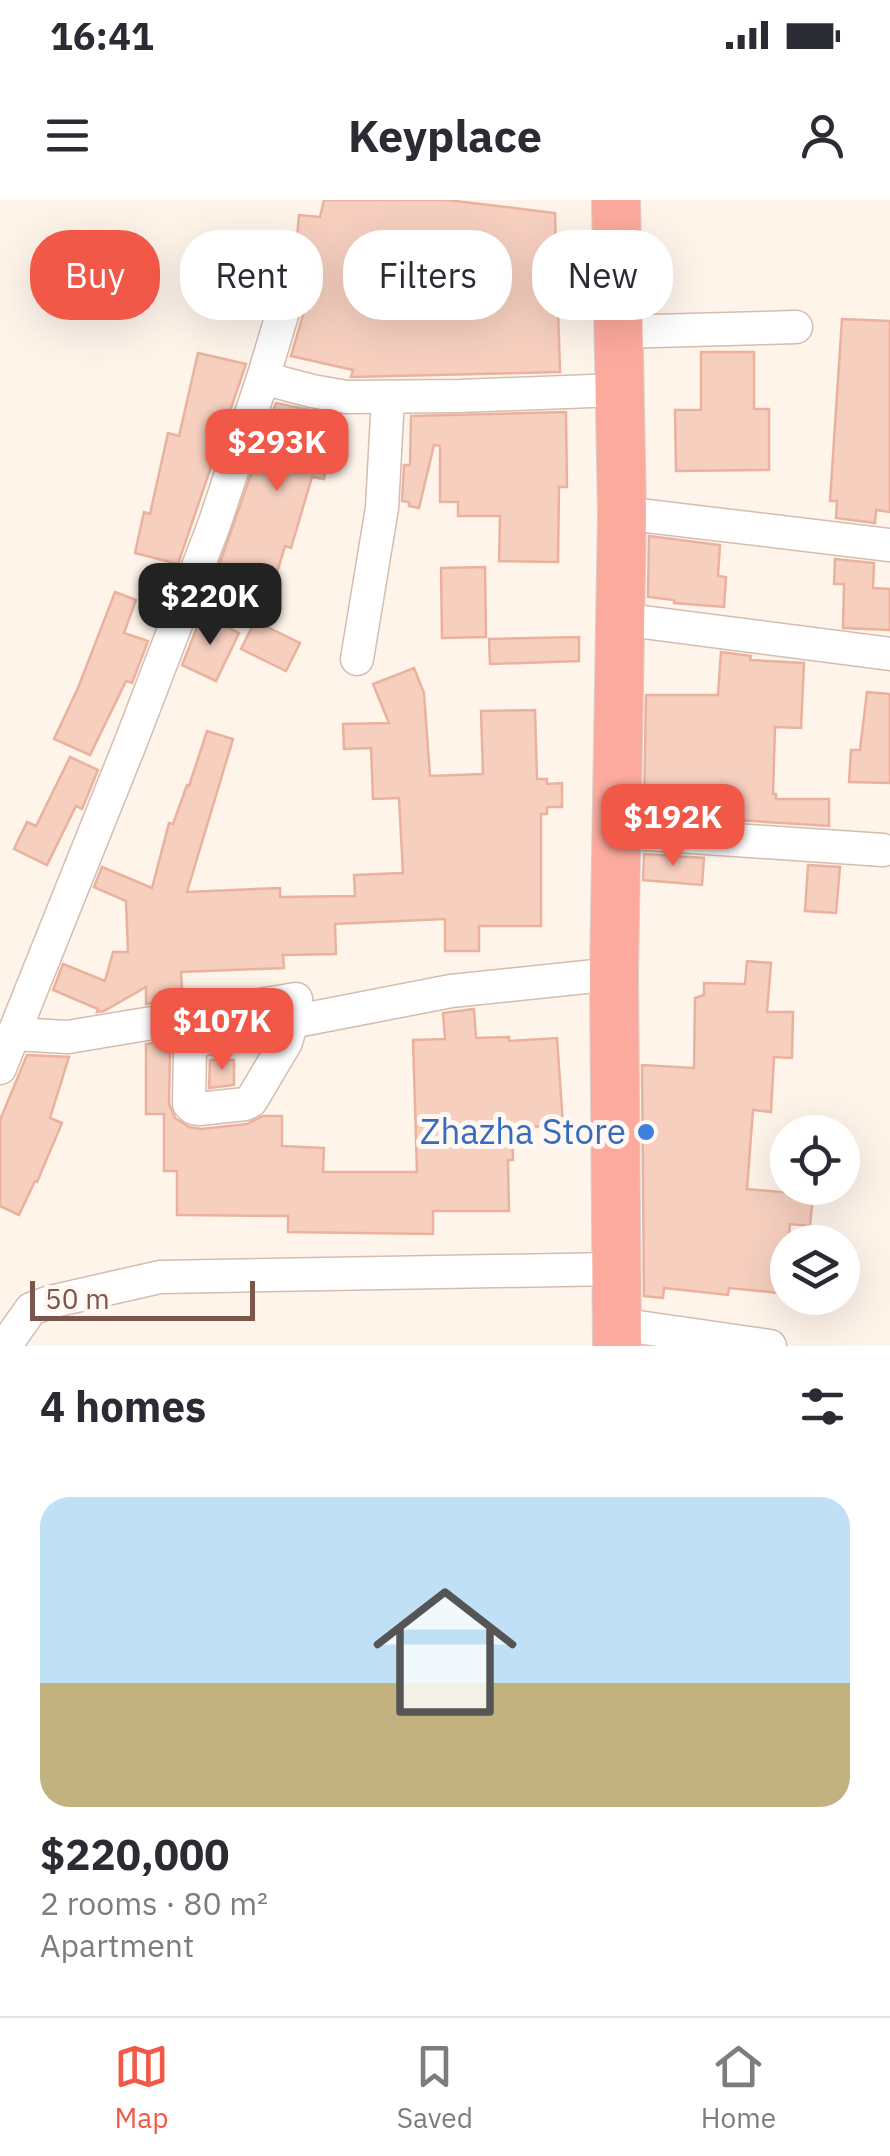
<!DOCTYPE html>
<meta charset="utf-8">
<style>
:root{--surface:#fff;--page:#f2f2f3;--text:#2b2b33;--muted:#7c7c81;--line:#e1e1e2;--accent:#f15847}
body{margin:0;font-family:"IBM Plex Sans",sans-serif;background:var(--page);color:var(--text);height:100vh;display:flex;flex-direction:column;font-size:38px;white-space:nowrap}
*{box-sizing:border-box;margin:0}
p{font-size:32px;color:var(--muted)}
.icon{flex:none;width:55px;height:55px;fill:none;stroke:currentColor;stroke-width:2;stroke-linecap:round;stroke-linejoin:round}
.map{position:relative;height:1146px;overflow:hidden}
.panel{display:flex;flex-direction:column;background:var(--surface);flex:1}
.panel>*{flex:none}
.hud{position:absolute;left:30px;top:30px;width:830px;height:90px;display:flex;gap:20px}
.buttons{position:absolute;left:770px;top:915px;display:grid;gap:20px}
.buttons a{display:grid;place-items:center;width:90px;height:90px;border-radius:50%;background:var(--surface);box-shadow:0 10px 40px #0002;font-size:50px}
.scale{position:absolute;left:30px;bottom:25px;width:225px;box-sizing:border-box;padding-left:10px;border:5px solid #7c564a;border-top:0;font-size:28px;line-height:35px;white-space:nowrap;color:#7c564a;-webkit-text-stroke:8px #fff8f2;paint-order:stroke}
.price{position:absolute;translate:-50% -85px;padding:0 22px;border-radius:20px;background:var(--accent);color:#fff;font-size:32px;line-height:65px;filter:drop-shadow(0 2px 5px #0008)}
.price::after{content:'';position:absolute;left:50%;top:60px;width:30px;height:22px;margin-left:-15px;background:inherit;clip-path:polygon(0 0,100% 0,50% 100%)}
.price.active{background:#222;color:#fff}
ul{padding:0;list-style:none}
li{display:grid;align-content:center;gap:20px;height:530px;padding:0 40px}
li span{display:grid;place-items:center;height:310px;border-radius:30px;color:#555}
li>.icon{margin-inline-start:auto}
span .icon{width:180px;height:180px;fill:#fffc;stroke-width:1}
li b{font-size:42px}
h2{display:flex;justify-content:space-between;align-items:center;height:120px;padding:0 40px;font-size:42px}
.tag{padding:0 35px;border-radius:40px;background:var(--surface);box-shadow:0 10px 40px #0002;font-size:35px;line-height:90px}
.tag.active{background:var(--accent);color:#fff}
.status{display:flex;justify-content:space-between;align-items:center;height:70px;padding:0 50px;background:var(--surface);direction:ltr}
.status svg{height:28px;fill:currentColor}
header{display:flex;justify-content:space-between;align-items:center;height:130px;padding:0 40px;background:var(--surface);font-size:45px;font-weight:800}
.dock{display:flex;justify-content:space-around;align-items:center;height:140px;border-top:2px solid var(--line);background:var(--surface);font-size:28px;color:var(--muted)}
.dock a{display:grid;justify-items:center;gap:5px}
.dock .active{color:var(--accent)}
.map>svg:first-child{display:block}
</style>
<div class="status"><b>16:41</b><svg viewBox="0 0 49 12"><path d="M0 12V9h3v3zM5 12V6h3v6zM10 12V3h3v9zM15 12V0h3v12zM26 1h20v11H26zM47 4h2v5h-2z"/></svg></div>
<header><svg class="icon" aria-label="menu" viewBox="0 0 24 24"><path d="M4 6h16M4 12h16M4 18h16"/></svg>Keyplace<svg class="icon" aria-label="person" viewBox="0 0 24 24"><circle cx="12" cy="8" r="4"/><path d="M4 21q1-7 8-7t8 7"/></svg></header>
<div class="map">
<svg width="890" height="1146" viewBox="0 0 890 1146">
<rect width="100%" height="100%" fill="#fef4ea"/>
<g fill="#f6cfbf" stroke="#eab29e" stroke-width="2.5">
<path d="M 324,0 L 447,0 L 555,13 L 560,172 L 351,177 L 353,170 L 291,156 L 310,91 L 310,80 L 305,71 L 298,66 L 287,65 L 277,71 L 271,82 L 229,78 L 232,32 L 297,38 L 299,15 L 320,17 Z"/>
<path d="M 842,119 L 890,121 L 890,312 L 876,310 L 875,323 L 836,318 L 837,301 L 830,301 Z"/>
<path d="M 701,152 L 754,152 L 754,209 L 769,209 L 769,270 L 676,271 L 675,210 L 701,210 Z"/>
<path d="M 198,153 L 246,164 L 178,364 L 135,353 L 144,312 L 150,314 L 168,233 L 179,236 Z"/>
<path d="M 276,203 L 333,215 L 324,279 L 312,277 L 291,348 L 285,346 L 272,389 L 216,374 Z"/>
<path d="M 566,212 L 567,287 L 559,287 L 558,362 L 499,361 L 500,316 L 458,316 L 458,302 L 440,302 L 440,246 L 434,245 L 419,308 L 409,306 L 409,302 L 402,301 L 404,265 L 410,265 L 411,216 Z"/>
<path d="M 649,336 L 720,345 L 718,376 L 726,377 L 724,407 L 674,403 L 674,400 L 648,397 Z"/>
<path d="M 835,359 L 874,363 L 873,388 L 890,389 L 890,430 L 843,428 L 844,384 L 834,384 Z"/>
<path d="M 485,367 L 486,437 L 442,438 L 441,368 Z"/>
<path d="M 115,392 L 136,400 L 124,433 L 148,441 L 132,483 L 126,481 L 90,555 L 54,539 L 78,488 Z"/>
<path d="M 202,415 L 239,433 L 216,481 L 182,465 Z"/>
<path d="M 255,421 L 300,443 L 286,471 L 241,449 Z"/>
<path d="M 579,437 L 579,461 L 490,464 L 489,439 Z"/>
<path d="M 721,452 L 751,456 L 750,460 L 804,463 L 801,528 L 775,527 L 773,594 L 776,594 L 776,599 L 829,599 L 829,626 L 644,614 L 646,495 L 718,495 Z"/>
<path d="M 414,468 L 424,493 L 430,576 L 483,574 L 481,511 L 535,510 L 537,579 L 547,579 L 547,584 L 562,583 L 562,607 L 547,607 L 547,614 L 541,614 L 541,726 L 479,726 L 479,751 L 445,751 L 445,719 L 335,724 L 336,754 L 283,755 L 284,768 L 181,772 L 182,789 L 178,790 L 178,798 L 146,804 L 146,787 L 104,811 L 97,812 L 98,809 L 53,790 L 63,764 L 105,781 L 113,752 L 128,752 L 126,701 L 94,687 L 102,667 L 152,688 L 169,623 L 173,624 L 187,585 L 189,586 L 207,531 L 233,539 L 187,692 L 280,688 L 280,697 L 355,696 L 354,675 L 403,673 L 399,598 L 373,599 L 371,548 L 344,549 L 343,524 L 389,523 L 373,484 Z"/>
<path d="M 867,492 L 890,494 L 890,583 L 849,582 L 851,550 L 860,550 Z"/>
<path d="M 70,557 L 98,570 L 82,609 L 76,606 L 47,665 L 14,649 L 27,622 L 36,626 Z"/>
<path d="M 644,654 L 704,658 L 702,685 L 643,680 Z"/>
<path d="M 808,665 L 840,667 L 836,713 L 805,711 Z"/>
<path d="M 747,761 L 771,763 L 767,812 L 793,812 L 792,858 L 774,857 L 771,912 L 753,910 L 747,989 L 813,995 L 810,1026 L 790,1024 L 788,1042 L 788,1094 L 729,1088 L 728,1095 L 664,1088 L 663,1098 L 644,1096 L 642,865 L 694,868 L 695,798 L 704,795 L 704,783 L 745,784 Z"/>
<path d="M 474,809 L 476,838 L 509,837 L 509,841 L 557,838 L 563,925 L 512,928 L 513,960 L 508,960 L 509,1011 L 433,1011 L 433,1034 L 288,1032 L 288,1016 L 177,1015 L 177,971 L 164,971 L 164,914 L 146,914 L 146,844 L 174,840 L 170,850 L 169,904 L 175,918 L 189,927 L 201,929 L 247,924 L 263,916 L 282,916 L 282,946 L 324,948 L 323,972 L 417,972 L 413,840 L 445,839 L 443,813 Z"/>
<path d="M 27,855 L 69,857 L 50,918 L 62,923 L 37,982 L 35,981 L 19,1015 L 0,1006 L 0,920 Z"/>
<path d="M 210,860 L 234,860 L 234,885 L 209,888 Z"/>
</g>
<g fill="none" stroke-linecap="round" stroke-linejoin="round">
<defs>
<g id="minor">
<path d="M 618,132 L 796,127"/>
<path d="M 263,178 L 312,191 L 346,197 L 459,196 L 618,190"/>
<path d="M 622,313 L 890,345"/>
<path d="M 620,419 L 890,454"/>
<path d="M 357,459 L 382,308 L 388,197"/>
<path d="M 618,632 L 883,650"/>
<path d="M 292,821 L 286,842 L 251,901 L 245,904 L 199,909 L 193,908 L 189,904 L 190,850 L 199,840 L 451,791 L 614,774"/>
<path d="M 14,834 L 68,837 L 296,799"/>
<path d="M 0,868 L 132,539 L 214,325 L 263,178 L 291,85"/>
<path d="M 617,1124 L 770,1146"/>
<path d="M 5,1146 L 31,1109 L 50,1102 L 160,1077 L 615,1069"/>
</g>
<path id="highway" d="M 616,0 L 622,313 L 614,774 L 617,1146"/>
</defs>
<use href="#minor" stroke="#d5bcb1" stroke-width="35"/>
<use href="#highway" stroke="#dad0cc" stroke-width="50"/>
<use href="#minor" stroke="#fff" stroke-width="32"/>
<use href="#highway" stroke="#fcaa9d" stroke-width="48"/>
</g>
<circle fill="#3f7fe0" stroke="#fff8f2" stroke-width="4" cx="646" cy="932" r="10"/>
<g text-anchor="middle" stroke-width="10" stroke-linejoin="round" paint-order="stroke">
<g font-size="35" fill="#366cbe" stroke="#fff8f2" text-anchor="end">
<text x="626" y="944">Zhazha Store</text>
</g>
</g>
</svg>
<div class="buttons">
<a><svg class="icon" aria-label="locate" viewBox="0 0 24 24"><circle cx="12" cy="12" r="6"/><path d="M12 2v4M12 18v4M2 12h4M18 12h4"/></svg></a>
<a><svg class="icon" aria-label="layers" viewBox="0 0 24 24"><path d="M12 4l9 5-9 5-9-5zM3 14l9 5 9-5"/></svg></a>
</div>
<div class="scale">50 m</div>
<b class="price" style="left:277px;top:294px">$293K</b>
<b class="price active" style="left:210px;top:448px">$220K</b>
<b class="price" style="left:673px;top:669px">$192K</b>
<b class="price" style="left:222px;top:873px">$107K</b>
<div class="hud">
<a class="tag active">Buy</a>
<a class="tag">Rent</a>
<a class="tag">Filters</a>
<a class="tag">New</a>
</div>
</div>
<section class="panel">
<h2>4 homes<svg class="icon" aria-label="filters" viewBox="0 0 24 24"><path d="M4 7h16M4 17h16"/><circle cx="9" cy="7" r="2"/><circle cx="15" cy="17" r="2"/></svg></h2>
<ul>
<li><span style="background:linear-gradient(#bfe0f5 60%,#c2b280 0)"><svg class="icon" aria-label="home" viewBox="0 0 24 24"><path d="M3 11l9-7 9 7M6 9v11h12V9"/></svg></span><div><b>$220,000</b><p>2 rooms · 80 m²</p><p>Apartment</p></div></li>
</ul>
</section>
<nav class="dock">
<a class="active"><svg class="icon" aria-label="map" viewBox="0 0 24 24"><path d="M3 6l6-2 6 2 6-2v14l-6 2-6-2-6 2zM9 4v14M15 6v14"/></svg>Map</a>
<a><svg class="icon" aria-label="saved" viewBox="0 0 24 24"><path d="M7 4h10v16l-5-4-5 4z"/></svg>Saved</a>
<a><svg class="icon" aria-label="home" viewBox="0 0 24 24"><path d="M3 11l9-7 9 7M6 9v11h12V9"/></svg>Home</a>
</nav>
